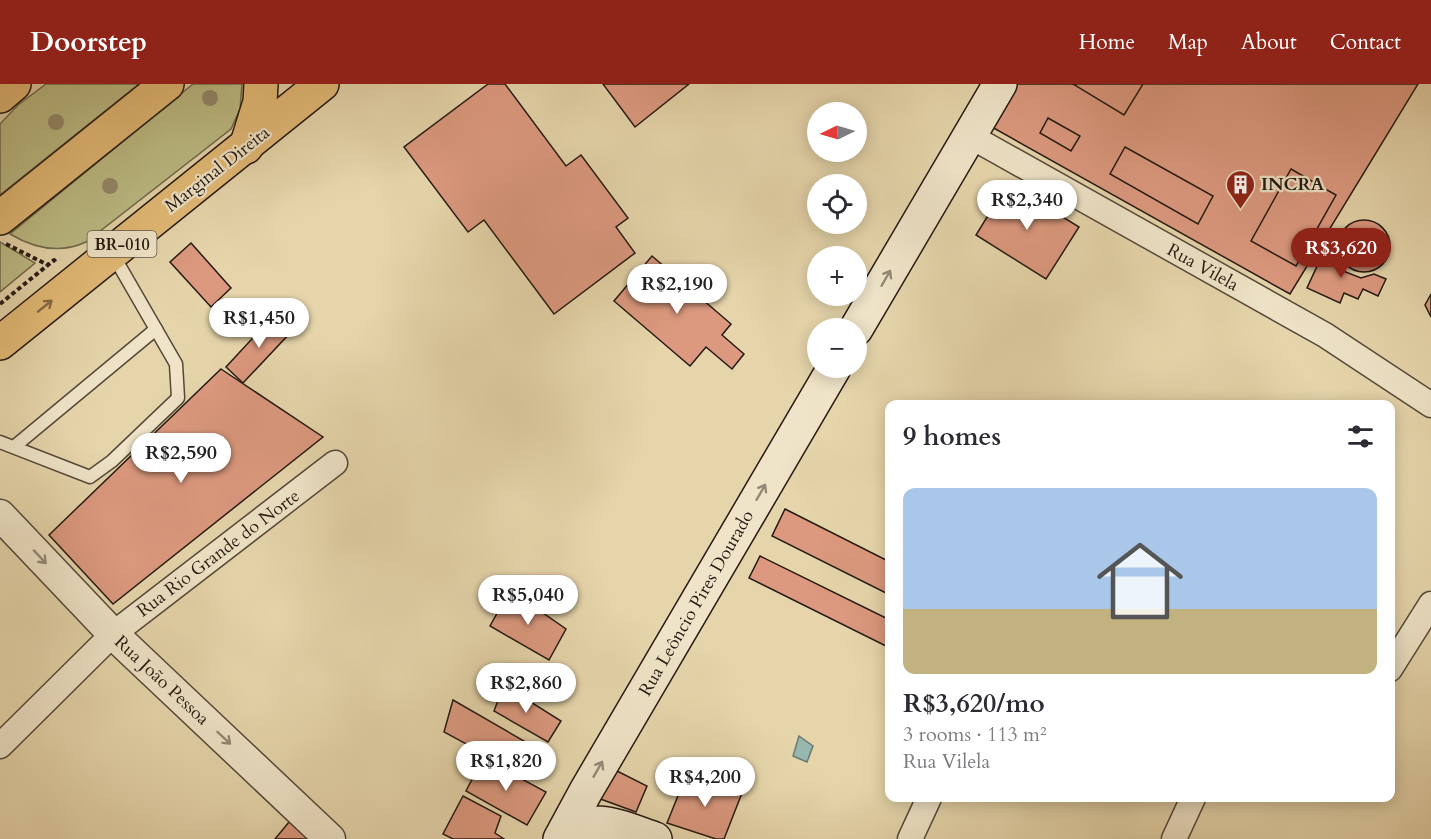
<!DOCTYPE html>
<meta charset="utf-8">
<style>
:root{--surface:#fff;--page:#f2f2f3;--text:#2b2b33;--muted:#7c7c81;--line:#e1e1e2;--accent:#8f2418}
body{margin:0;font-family:Cardo,serif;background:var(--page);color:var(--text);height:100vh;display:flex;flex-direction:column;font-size:22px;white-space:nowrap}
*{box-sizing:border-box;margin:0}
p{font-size:20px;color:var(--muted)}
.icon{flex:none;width:33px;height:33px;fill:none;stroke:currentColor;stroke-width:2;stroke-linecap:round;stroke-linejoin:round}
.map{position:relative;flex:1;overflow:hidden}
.sheet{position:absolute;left:885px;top:316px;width:510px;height:402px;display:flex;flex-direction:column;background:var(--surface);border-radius:12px;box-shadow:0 3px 15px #0003}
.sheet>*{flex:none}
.needle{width:39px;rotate:265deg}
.fabs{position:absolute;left:807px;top:18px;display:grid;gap:12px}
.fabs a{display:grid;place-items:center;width:60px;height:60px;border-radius:50%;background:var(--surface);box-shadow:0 3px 15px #0003;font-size:30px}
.price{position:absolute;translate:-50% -51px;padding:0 14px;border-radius:21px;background:#fff;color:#222;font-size:20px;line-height:39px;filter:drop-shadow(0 2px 3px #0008)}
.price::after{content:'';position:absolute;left:50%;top:36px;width:18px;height:14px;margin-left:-9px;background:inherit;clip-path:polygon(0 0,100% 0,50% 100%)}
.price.selected{background:var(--accent);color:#fff}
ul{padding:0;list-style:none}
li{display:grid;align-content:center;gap:12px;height:318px;padding:0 18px}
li+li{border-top:2px solid var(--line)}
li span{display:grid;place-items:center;height:186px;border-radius:12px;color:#555}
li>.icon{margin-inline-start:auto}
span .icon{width:108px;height:108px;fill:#fffc;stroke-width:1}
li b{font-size:26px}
h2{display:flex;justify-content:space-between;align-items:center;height:72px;padding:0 18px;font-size:26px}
header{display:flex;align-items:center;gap:36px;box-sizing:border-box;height:84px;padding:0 30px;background:var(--accent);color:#fff}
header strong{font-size:28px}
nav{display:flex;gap:33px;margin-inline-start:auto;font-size:21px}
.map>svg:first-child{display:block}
</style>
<header>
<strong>Doorstep</strong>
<nav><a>Home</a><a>Map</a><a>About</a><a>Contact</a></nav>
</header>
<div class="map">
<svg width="1431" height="755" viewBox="0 0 1431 755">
<rect width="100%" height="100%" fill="#e6d5ab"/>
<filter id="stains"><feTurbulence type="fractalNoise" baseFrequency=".00333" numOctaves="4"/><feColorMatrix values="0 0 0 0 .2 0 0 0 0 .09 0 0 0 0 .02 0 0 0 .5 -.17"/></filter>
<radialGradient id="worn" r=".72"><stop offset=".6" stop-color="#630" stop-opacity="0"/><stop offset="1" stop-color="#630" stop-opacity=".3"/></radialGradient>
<g fill="#bcbb84" stroke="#706a4c" stroke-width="1.5">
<path d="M 46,0 L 139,0 L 0,111 L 0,40 L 18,21 Z"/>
<path d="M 193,0 L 242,0 L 240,25 L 231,45 L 86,158 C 60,170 35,165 10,150 Z"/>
<path d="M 0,158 L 35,179 L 0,208 Z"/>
</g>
<path fill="#97b8af" stroke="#697971" stroke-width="1.5" d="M 799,652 L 813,662 L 807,678 L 793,672 Z"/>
<g fill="#dc997f" stroke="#251a13" stroke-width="1.5">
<path d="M 488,0 L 505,0 L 566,82 L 581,71 L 628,134 L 616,143 L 635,169 L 554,230 L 484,136 L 468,148 L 404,63 Z"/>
<path d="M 603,0 L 689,0 L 635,43 Z"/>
<path d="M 1016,0 L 1418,0 L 1290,210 L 990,42 Z"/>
<path d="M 1073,0 L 1143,0 L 1124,31 Z"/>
<path d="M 1048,34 L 1080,52 L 1071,67 L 1040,49 Z"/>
<path d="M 1125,63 L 1213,112 L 1198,140 L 1110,90 Z"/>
<path d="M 1291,85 L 1336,111 L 1296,182 L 1251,157 Z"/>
<path d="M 1008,99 L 1079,143 L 1046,195 L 976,151 Z"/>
<circle cx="1364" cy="162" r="26"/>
<path d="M 1330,154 L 1335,157 L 1336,172 L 1343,187 L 1361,194 L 1374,190 L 1386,195 L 1378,212 L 1363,205 L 1358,215 L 1344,209 L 1340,219 L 1307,204 Z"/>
<path d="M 191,159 L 231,204 L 211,223 L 170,178 Z"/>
<path d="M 652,172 L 731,240 L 722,251 L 744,270 L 732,285 L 706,263 L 690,282 L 614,217 Z"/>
<path d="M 1431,210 L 1431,233 L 1425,221 Z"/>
<path d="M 274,231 L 292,247 L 243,299 L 226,283 Z"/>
<path d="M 221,285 L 323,353 L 113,520 L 49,451 Z"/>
<path d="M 785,425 L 890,478 L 890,511 L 772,452 Z"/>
<path d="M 760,472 L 890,536 L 890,564 L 749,494 Z"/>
<path d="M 510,506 L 566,545 L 549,576 L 490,542 Z"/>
<path d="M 504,601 L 561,637 L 548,658 L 494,627 Z"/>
<path d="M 453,616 L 543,668 L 529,694 L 444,648 Z"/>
<path d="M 483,674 L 546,708 L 527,741 L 466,707 Z"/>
<path d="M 613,685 L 647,702 L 636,728 L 595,713 Z"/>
<path d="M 686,692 L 742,709 L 724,755 L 716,755 L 667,739 Z"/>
<path d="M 463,712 L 501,732 L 495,749 L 504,755 L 453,755 L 443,750 Z"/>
<path d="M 289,738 L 310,755 L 275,755 Z"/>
</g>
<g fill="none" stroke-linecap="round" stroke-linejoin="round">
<defs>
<g id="service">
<path d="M 0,358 L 90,393 L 112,377 L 178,314 L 176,280 L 112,169"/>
<path d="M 15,362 L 156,245"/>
</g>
<g id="minor">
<path d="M 970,52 L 1325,251 L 1431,321"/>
<path d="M 1390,585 L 1431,520"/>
<path d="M 0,662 L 113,550 L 335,379"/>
<path d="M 910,755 L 929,714"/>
<path d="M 1174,755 L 1193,714"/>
</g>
<path id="tertiary" d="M 0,431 L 113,550 L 330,755"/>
<g id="secondary">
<path d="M 856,245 L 1000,0"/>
<path d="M 560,755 L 586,707 L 834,284"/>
<path d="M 563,755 C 587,725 625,745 655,755"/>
</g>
<g id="primary">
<path d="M 0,12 L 14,0"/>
<path d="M 246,63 L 260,18 L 261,0"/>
<path d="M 0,259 L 322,0"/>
</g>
<path id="trunk" d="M 0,134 L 167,0"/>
</defs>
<use href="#service" stroke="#554939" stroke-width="15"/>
<use href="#minor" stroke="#554939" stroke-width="27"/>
<use href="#tertiary" stroke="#554939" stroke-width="33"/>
<use href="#secondary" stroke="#251a13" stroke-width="36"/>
<use href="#primary" stroke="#251a13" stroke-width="36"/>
<use href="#trunk" stroke="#251a13" stroke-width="36"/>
<g stroke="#251a13" stroke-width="4" stroke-dasharray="4.5 3" stroke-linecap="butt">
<path d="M 6,160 L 48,181"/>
<path d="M 0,220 L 54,176 L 57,179"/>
</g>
<use href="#service" stroke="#efe4c8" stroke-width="12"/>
<use href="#minor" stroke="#efe4c8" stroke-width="24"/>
<use href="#tertiary" stroke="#efe4c8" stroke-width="30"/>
<use href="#secondary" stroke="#efe4c8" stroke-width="33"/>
<use href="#primary" stroke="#e3ba76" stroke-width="33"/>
<use href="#trunk" stroke="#e3ba76" stroke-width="33"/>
</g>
<g fill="#95896a">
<circle cx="210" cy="14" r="8"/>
<circle cx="56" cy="38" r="8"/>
<circle cx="110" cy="102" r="8"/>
</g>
<defs><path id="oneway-shaft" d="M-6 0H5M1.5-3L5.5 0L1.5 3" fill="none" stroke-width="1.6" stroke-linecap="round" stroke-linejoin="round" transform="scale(1.5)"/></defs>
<g stroke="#948977">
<use href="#oneway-shaft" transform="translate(886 194) rotate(-60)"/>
<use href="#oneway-shaft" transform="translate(761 408) rotate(-60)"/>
<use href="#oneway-shaft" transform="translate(40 473) rotate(47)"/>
<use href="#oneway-shaft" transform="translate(224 654) rotate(43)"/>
<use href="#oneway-shaft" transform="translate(598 685) rotate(-60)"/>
</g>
<use stroke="#846a44" href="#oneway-shaft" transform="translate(45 222) rotate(-39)"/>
<defs>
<symbol id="building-pin" viewBox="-11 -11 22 30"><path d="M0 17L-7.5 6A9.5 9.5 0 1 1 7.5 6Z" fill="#8f2418" stroke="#efe4c8"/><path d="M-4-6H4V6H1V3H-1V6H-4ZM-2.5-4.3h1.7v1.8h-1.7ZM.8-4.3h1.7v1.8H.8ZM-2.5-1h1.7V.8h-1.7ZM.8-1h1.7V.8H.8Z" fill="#fff"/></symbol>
</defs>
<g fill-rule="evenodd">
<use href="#building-pin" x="1224" y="84" width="33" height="45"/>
</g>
<g text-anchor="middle" stroke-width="4.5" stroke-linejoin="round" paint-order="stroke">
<rect fill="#efe4c8" stroke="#625749" stroke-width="1.5" x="87.5" y="147" width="69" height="26" rx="4.5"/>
<g font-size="16" font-weight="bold" fill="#251a13">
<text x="122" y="166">BR-010</text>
</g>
<g font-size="18" fill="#251a13" stroke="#efe4c8">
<text transform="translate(217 85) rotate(-38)" y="6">Marginal Direita</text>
<text transform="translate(1203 183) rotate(29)" y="6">Rua Vilela</text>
<text transform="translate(218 469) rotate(-37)" y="6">Rua Rio Grande do Norte</text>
<text transform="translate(696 519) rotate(-60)" y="6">Rua Leôncio Pires Dourado</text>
<text transform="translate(162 596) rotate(43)" y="6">Rua João Pessoa</text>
</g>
<g font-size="18" font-weight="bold" fill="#251a13" stroke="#efe4c8" text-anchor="start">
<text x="1261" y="106">INCRA</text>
</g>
</g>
<rect width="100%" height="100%" filter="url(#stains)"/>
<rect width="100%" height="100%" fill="url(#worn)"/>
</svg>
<div class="fabs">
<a><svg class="needle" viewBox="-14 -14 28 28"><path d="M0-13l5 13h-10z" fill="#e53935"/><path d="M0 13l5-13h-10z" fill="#7c7c81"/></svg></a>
<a><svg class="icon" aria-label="locate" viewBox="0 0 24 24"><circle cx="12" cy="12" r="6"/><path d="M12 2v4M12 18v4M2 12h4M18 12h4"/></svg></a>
<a>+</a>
<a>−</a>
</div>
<b class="price" style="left:1027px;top:147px">R$2,340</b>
<b class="price selected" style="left:1341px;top:195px">R$3,620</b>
<b class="price" style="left:677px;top:231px">R$2,190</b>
<b class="price" style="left:259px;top:265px">R$1,450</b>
<b class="price" style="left:181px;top:400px">R$2,590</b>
<b class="price" style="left:528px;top:542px">R$5,040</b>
<b class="price" style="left:526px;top:630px">R$2,860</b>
<b class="price" style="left:506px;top:708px">R$1,820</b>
<b class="price" style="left:705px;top:724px">R$4,200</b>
<section class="sheet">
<h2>9 homes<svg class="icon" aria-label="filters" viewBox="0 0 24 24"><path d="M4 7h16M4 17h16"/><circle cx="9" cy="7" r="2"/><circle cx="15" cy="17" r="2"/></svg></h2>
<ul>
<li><span style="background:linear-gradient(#a9c7e8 65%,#c2b280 0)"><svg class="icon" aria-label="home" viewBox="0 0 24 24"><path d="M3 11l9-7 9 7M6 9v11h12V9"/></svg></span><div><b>R$3,620/mo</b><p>3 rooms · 113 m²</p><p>Rua Vilela</p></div></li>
</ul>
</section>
</div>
